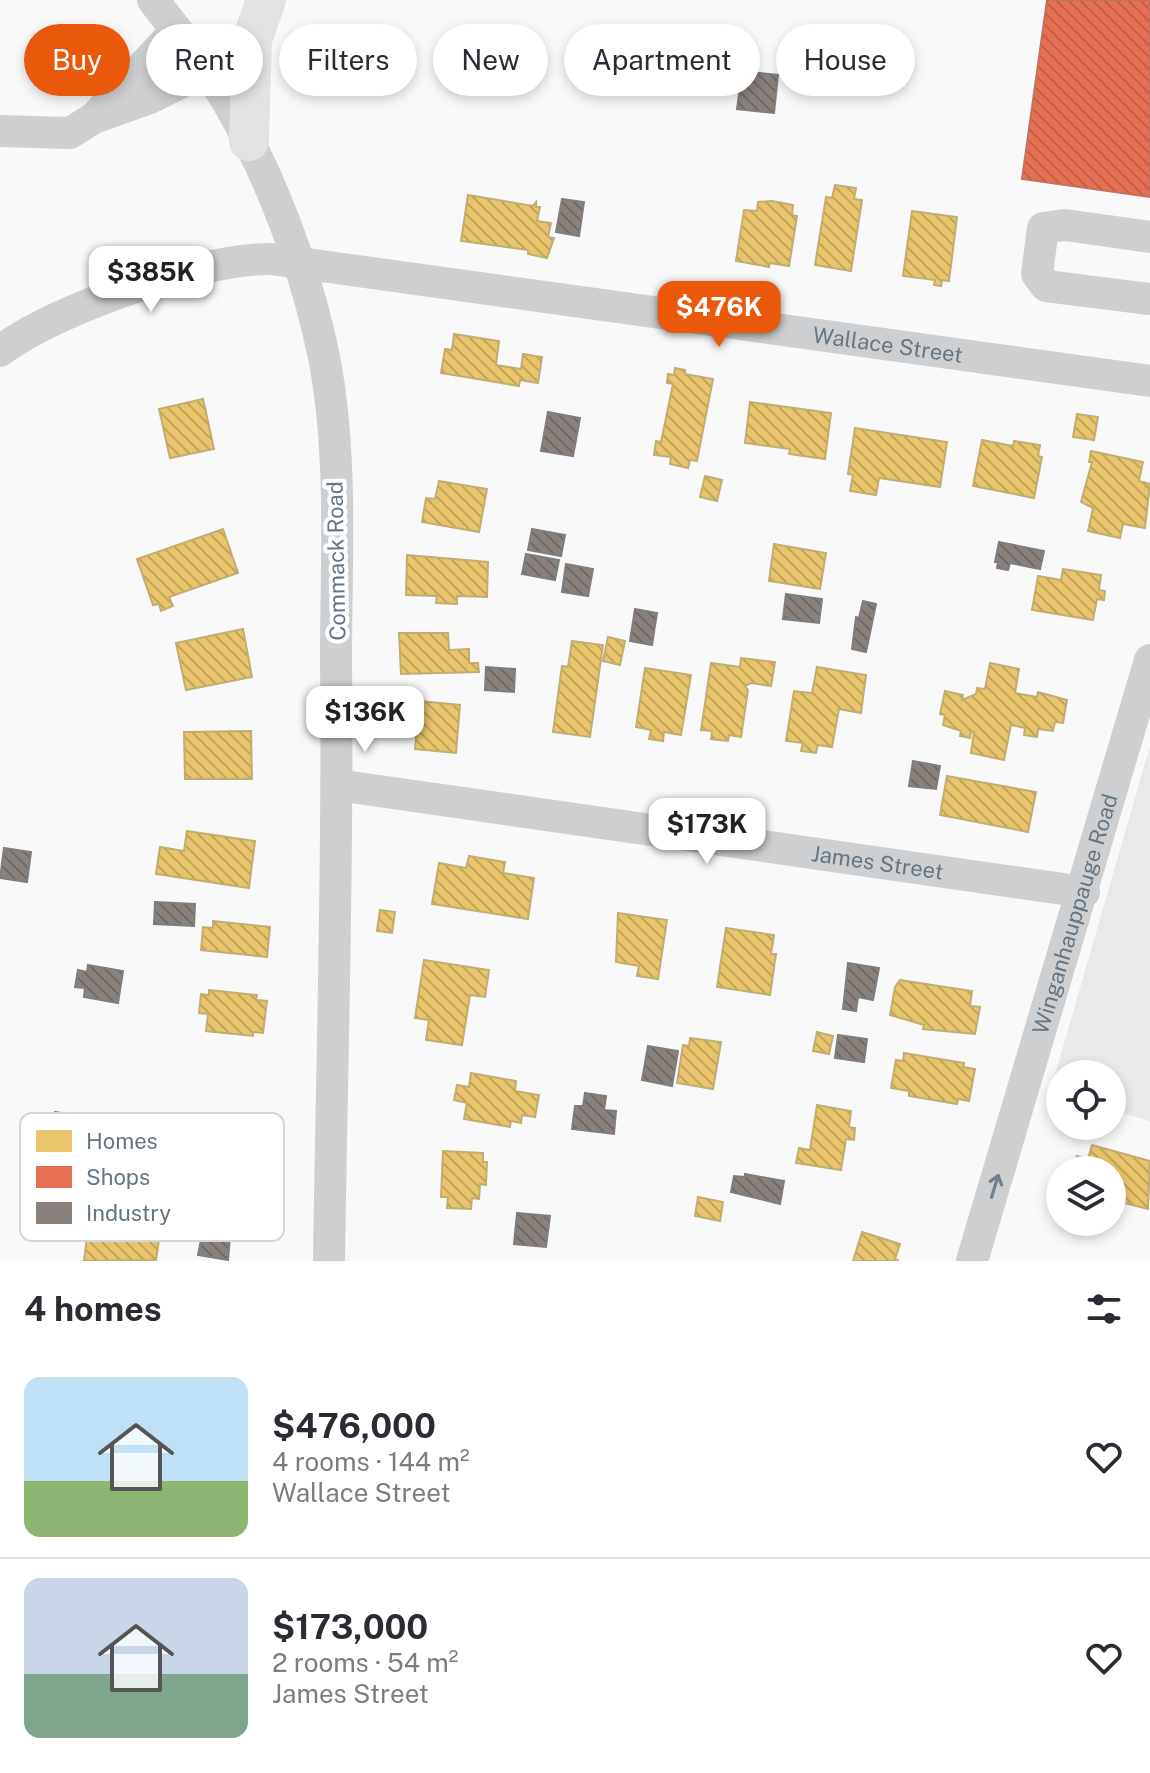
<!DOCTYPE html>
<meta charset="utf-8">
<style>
:root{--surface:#fff;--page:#f2f2f3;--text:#2b2b33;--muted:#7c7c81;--line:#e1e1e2;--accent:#ea580c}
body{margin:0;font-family:"Public Sans",sans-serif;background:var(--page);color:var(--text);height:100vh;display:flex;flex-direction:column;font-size:30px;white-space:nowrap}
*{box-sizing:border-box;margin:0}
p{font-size:26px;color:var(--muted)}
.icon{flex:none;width:44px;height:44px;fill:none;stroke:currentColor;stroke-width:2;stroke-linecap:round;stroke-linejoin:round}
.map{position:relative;height:1261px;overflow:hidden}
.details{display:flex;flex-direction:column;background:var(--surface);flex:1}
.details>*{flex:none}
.guide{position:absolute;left:24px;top:24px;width:1102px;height:72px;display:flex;gap:16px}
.controls{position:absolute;left:1046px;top:1060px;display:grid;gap:16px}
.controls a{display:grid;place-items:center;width:80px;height:80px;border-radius:50%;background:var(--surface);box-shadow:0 4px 12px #0003;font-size:40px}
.price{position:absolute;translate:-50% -68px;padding:0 18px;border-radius:16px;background:#fff;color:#222;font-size:26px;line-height:52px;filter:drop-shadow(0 2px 4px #0008)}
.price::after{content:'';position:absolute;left:50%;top:48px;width:24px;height:18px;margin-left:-12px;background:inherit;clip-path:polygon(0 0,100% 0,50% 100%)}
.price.current{background:var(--accent);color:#fff}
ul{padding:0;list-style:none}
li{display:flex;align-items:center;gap:24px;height:200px;padding:0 24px}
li+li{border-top:2px solid var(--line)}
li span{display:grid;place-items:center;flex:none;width:224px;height:160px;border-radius:16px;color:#555}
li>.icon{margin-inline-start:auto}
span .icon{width:96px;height:96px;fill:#fffc;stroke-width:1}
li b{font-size:34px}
h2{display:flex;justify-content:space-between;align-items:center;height:96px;padding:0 24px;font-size:34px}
.pill{padding:0 28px;border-radius:36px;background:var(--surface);box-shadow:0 4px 12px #0003;font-size:28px;line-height:72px}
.pill.current{background:var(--accent);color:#fff}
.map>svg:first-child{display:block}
</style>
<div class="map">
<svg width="1150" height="1261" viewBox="0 0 1150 1261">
<defs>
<pattern id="homes-back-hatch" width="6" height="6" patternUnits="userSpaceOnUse" patternTransform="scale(2)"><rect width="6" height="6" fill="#e9c46a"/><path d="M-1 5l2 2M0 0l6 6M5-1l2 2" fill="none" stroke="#c0a45d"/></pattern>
<pattern id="shops-back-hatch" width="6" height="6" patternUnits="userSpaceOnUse" patternTransform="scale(2)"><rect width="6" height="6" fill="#e76f51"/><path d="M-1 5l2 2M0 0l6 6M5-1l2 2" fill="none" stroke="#bf6049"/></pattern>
<pattern id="industry-back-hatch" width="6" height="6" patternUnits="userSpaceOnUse" patternTransform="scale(2)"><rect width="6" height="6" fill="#8a817c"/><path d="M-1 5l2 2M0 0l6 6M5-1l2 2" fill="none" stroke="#6f6a67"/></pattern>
</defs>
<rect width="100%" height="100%" fill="#f9f9f9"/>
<path fill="#e8e9e9" d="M 1150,746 L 1150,1121 L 1112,1110 L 1112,1074 L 1060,1074 L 1060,1095 L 1050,1092 Z"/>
<g fill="url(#homes-back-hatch)" stroke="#c1ad72" stroke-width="2">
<path d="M 835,185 L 856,188 L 854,199 L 862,200 L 851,271 L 815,265 L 826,197 L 832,198 Z"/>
<path d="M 468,195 L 533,206 L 536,202 L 536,207 L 540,207 L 537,221 L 551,223 L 548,237 L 554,238 L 547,258 L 528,254 L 528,250 L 461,241 Z"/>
<path d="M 772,201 L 793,205 L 792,215 L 797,216 L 789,266 L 770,263 L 769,267 L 736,261 L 744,210 L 757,211 L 758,202 Z"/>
<path d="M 912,211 L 957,217 L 949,281 L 942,280 L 941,286 L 934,285 L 935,280 L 903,276 Z"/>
<path d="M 454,334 L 499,341 L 496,365 L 521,369 L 523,354 L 542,357 L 538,383 L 520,380 L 519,386 L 441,373 L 445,349 L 452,350 Z"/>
<path d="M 675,368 L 685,370 L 685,374 L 713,379 L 697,461 L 690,460 L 688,468 L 670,464 L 671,457 L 654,455 L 656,441 L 661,442 L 673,384 L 667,383 L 668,374 L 674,375 Z"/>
<path d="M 203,399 L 214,449 L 170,458 L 159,409 Z"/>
<path d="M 750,402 L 831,413 L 825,459 L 789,454 L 790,449 L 745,443 Z"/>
<path d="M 1077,414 L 1098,417 L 1094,440 L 1073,437 Z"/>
<path d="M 855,428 L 947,442 L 940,487 L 879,478 L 876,495 L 850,491 L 853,475 L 848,474 Z"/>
<path d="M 982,440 L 1013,446 L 1014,441 L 1040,445 L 1038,456 L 1042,457 L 1034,498 L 973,486 Z"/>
<path d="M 1091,451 L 1143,462 L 1139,481 L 1150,484 L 1145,528 L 1123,524 L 1120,538 L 1088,531 L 1093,508 L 1081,502 L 1092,462 L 1089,462 Z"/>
<path d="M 705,476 L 722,480 L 717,501 L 700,497 Z"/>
<path d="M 439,481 L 487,489 L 479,532 L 422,522 L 426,498 L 435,499 Z"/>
<path d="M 223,529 L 238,573 L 169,597 L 173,606 L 161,611 L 159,604 L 153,605 L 137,559 Z"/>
<path d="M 774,544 L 826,553 L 820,589 L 769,581 Z"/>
<path d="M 407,555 L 488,562 L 487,597 L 457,596 L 457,604 L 436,603 L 437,596 L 406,595 Z"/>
<path d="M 1063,569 L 1101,575 L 1099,590 L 1105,591 L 1104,600 L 1097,599 L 1093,620 L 1032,610 L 1038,576 L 1061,580 Z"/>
<path d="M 243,629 L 252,677 L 186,690 L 176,643 Z"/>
<path d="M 399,633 L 448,633 L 449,650 L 469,649 L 469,663 L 478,663 L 479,672 L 401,674 Z"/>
<path d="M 608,637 L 625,641 L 620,665 L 603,661 Z"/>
<path d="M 572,641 L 603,645 L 590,737 L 553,732 L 562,666 L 568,667 Z"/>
<path d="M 741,658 L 775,662 L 771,686 L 751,683 L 745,686 L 748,690 L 741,737 L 729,735 L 728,741 L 711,739 L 712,731 L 701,730 L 711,663 L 740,667 Z"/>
<path d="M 990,663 L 1019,669 L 1015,693 L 1037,697 L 1038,692 L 1067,700 L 1063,723 L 1055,722 L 1053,731 L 1038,729 L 1037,737 L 1024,735 L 1025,728 L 1011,725 L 1004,760 L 971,753 L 974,732 L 971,732 L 970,738 L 960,736 L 961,731 L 943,725 L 945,715 L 940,714 L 945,691 L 963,695 L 962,700 L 976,694 L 977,688 L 985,689 Z"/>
<path d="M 817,667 L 866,675 L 861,713 L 839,709 L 832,747 L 818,745 L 816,753 L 801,751 L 803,743 L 786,741 L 794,691 L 812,693 Z"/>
<path d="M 645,668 L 691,675 L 681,735 L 664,732 L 663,741 L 649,739 L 651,730 L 636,727 Z"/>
<path d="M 419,701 L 460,705 L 456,753 L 415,749 Z"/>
<path d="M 251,731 L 252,779 L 185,779 L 184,732 Z"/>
<path d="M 947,776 L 1036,792 L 1028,832 L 940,815 Z"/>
<path d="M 187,831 L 255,841 L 249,888 L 156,874 L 160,847 L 184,851 Z"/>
<path d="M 469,856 L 505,862 L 503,873 L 534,878 L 528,919 L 432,904 L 439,863 L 466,868 Z"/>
<path d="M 380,910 L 395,912 L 392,933 L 377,931 Z"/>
<path d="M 618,913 L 667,920 L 658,979 L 637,976 L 639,966 L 616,962 Z"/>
<path d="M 213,921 L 270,927 L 267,957 L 201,950 L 203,927 L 213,928 Z"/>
<path d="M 726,928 L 774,935 L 771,954 L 776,954 L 770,995 L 717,987 Z"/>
<path d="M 424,960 L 489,970 L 485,997 L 470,995 L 462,1045 L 426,1040 L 429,1020 L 415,1018 Z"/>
<path d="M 900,980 L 972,991 L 970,1006 L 980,1007 L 975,1034 L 923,1029 L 924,1025 L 890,1015 L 895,987 Z"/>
<path d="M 209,990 L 257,995 L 256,1000 L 267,1001 L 263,1033 L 253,1032 L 253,1036 L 206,1031 L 208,1014 L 199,1013 L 201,994 L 209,995 Z"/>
<path d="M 817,1032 L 833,1036 L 829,1054 L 813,1051 Z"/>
<path d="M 690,1038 L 721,1042 L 713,1089 L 677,1083 L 683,1045 L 689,1046 Z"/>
<path d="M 904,1053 L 964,1063 L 963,1067 L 975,1069 L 969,1101 L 958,1099 L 957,1104 L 909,1096 L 909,1091 L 891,1088 L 896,1060 L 903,1061 Z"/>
<path d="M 471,1073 L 516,1081 L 515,1091 L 539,1095 L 535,1117 L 522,1115 L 521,1123 L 511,1121 L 510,1127 L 464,1119 L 467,1103 L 454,1100 L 457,1085 L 469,1087 Z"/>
<path d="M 817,1105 L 851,1111 L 849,1127 L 855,1128 L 854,1140 L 846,1139 L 841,1170 L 796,1163 L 799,1148 L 810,1150 Z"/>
<path d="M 1092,1145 L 1150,1161 L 1148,1209 L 1112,1200 L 1112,1170 L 1073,1170 L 1077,1156 L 1088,1159 Z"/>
<path d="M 443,1151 L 483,1153 L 483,1162 L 487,1162 L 486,1185 L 480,1184 L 479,1199 L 472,1198 L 471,1209 L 447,1208 L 448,1197 L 441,1197 Z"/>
<path d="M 698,1197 L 723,1202 L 720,1221 L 695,1216 Z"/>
<path d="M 90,1213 L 129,1219 L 129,1214 L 142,1215 L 141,1220 L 149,1221 L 146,1238 L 159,1240 L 156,1260 L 84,1261 Z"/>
<path d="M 862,1232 L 900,1244 L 895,1259 L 899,1261 L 853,1261 Z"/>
</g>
<path fill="url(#shops-back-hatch)" stroke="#c07160" stroke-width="2" d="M 1047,0 L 1150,0 L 1150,197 L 1022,179 Z"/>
<g fill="url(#industry-back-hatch)" stroke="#7f7e7e" stroke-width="2">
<path d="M 742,71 L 778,75 L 774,113 L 737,109 Z"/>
<path d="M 562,199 L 584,202 L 579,236 L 556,232 Z"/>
<path d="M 548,412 L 580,418 L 573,456 L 541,451 Z"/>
<path d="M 532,529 L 565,535 L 561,556 L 528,550 Z"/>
<path d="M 999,542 L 1044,551 L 1040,569 L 1010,563 L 1008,570 L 997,568 L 998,562 L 995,562 Z"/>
<path d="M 526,554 L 559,560 L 555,580 L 522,574 Z"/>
<path d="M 566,564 L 593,569 L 588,596 L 562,592 Z"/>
<path d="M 786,594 L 822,599 L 819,623 L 783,619 Z"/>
<path d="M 863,601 L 876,604 L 866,652 L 852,649 L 856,617 L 859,618 Z"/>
<path d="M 635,609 L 657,613 L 652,645 L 630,641 Z"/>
<path d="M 486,667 L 515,669 L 514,692 L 485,690 Z"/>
<path d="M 913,761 L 940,766 L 936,789 L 909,786 Z"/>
<path d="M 4,848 L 31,852 L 27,882 L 0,878 Z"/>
<path d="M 155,902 L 195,904 L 194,926 L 154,924 Z"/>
<path d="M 848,963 L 879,968 L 873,1000 L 858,997 L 856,1011 L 843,1009 Z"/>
<path d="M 88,965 L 123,971 L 118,1003 L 84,997 L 85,988 L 75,987 L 78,970 L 87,972 Z"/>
<path d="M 838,1035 L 867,1039 L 864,1062 L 835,1058 Z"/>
<path d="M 648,1046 L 678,1051 L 672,1086 L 642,1080 Z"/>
<path d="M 585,1093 L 606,1096 L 604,1110 L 616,1111 L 614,1134 L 572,1129 L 575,1106 L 583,1106 Z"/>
<path d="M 55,1112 L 93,1118 L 88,1149 L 49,1144 Z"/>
<path d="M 745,1174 L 784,1181 L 780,1204 L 731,1192 L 734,1176 L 745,1177 Z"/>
<path d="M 218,1212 L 232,1214 L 228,1260 L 198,1255 L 203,1230 L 214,1232 Z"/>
<path d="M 517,1213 L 550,1216 L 546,1247 L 514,1244 Z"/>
</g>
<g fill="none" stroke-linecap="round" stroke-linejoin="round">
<g stroke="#cecfd0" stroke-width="32">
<path d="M 153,0 C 178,33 206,65 227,101 C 272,178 306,270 324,357 C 343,455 336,559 336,658 C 338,859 332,1060 329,1261"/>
<path d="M 96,116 L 176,31"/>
<path d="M 0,131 L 70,133 L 94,118 L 150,98 L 206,70"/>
<path d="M 1150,237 L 1065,225 L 1043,228 L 1037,274 L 1046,286 L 1150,299"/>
<path id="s1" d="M 0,351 C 55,309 202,258 271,259 L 1150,381"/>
<path id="s2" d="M 337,785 L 1084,892"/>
<path id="s3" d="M 972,1261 L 1150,660"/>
</g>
<path stroke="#e1e2e2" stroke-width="40" d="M 249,141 L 252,40 L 266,0"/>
</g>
<defs><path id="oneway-shaft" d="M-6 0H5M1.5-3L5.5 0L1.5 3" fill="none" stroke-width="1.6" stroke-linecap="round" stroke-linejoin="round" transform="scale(2)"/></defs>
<use stroke="#707f8b" href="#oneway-shaft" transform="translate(995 1186) rotate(-73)"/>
<g text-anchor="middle" stroke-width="8" stroke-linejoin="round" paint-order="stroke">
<g font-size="22" fill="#657683" stroke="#fff">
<text dy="8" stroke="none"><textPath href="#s1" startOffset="912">Wallace Street</textPath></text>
<text transform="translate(336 561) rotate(-91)" y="8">Commack Road</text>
<text dy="8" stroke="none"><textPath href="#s2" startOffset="546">James Street</textPath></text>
<text dy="8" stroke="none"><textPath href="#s3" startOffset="362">Winganhauppauge Road</textPath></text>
</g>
</g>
<rect x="20" y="1113" width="264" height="128" rx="12" fill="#fff" stroke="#d1d6da" stroke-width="2"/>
<rect x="36" y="1130" width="36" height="22" fill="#e9c46a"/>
<rect x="36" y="1166" width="36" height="22" fill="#e76f51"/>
<rect x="36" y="1202" width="36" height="22" fill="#8a817c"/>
<g font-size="22" fill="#657683">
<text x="86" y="1149">Homes</text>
<text x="86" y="1185">Shops</text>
<text x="86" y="1221">Industry</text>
</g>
</svg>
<div class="controls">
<a><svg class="icon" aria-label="locate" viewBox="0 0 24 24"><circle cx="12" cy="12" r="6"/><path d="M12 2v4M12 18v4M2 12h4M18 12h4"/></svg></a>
<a><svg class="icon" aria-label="layers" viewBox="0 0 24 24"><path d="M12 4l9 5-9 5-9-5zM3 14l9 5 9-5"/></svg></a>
</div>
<b class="price" style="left:151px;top:314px">$385K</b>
<b class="price current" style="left:719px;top:349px">$476K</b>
<b class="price" style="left:365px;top:754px">$136K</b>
<b class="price" style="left:707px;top:866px">$173K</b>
<div class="guide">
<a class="pill current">Buy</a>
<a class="pill">Rent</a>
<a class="pill">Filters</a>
<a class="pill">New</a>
<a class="pill">Apartment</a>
<a class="pill">House</a>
</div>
</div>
<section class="details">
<h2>4 homes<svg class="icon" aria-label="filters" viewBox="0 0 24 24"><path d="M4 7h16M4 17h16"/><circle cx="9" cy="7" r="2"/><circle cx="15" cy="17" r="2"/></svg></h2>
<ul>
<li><span style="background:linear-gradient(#bfe0f5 65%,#8fb573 0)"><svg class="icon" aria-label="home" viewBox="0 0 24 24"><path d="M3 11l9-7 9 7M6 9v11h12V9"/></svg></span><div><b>$476,000</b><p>4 rooms · 144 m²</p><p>Wallace Street</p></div><svg class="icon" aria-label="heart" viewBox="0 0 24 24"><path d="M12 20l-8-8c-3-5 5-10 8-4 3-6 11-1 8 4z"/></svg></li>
<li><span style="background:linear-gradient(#c9d6e8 60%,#7fa58c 0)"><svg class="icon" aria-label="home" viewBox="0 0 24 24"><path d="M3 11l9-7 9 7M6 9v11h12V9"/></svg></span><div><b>$173,000</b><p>2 rooms · 54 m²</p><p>James Street</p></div><svg class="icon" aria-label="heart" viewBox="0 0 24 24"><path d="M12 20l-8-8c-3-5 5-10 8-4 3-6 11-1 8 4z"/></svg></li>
</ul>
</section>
